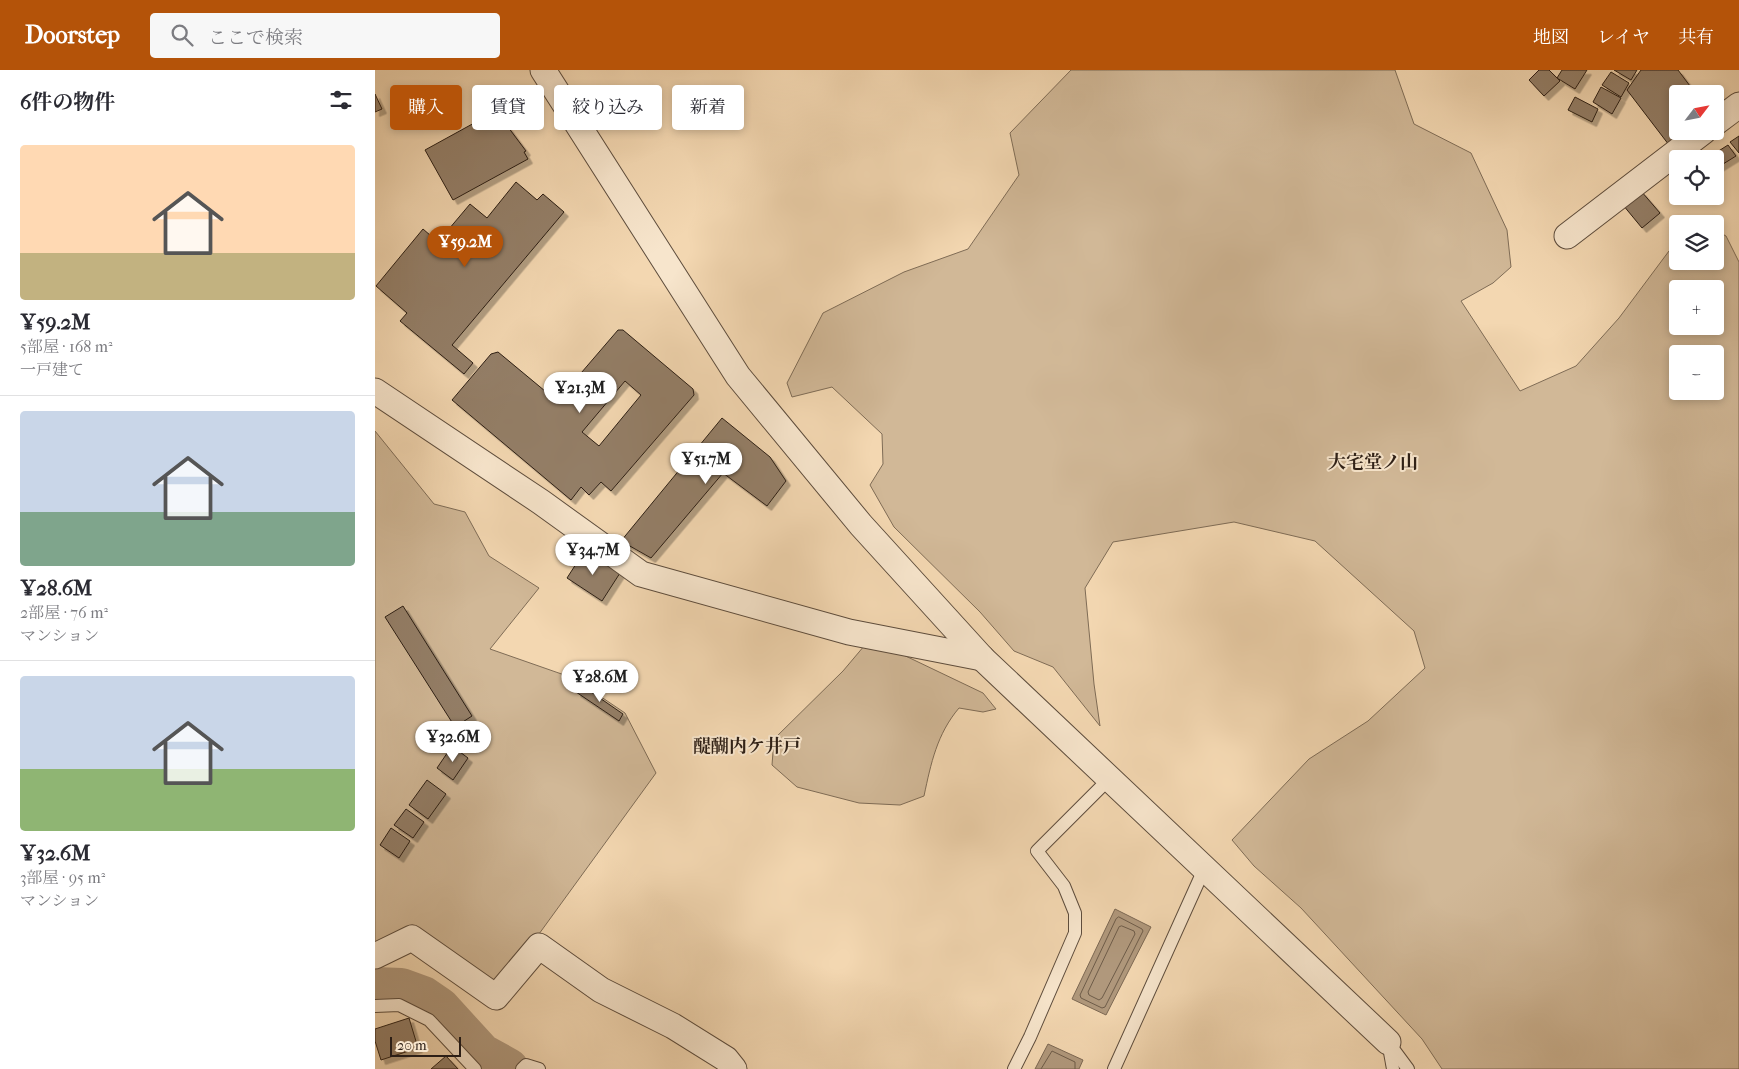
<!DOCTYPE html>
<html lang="ja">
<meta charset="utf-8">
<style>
:root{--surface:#fff;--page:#f7f7f7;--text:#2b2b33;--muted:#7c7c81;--line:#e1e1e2;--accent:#b45309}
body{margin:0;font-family:"IM FELL French Canon","Noto Serif JP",serif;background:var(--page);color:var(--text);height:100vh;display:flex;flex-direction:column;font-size:19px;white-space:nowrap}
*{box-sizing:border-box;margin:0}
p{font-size:16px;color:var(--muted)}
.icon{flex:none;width:28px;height:28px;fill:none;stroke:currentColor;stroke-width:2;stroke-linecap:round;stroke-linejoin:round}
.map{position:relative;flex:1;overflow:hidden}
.side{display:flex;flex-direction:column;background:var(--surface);width:375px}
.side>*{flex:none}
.banner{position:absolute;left:15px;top:15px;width:475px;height:45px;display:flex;gap:10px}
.needle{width:32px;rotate:58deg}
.controls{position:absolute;left:1294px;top:15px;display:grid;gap:10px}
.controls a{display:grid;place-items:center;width:55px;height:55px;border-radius:5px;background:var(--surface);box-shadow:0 2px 8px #0003;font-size:25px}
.scale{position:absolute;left:15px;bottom:12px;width:71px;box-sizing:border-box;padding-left:5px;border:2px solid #2d1f16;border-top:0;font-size:14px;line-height:18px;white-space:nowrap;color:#2d1f16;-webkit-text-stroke:4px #f7e5cc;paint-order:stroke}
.price{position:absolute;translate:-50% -42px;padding:0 11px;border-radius:18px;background:#fff;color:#222;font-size:16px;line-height:32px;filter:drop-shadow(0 1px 2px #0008)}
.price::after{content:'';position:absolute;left:50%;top:30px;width:15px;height:11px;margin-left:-8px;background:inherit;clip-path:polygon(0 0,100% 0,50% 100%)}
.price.on{background:var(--accent);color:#fff}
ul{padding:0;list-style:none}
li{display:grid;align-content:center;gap:10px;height:265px;padding:0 20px}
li+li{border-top:1px solid var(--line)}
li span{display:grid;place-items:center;height:155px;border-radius:5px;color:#555}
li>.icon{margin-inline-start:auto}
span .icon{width:90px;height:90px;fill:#fffc;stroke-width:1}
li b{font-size:21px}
h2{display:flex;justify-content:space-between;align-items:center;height:60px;padding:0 20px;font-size:21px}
.chip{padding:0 18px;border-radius:5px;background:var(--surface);box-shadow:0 2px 8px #0003;font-size:18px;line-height:45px}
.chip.on{background:var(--accent);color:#fff}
header{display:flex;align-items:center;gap:30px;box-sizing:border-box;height:70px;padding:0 25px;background:var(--accent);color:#fff}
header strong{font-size:24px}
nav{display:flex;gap:28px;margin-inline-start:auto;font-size:18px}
.search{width:350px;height:45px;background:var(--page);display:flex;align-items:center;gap:12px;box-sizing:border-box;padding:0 18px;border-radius:5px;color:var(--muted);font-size:19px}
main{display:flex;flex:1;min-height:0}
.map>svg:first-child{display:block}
</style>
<header>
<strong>Doorstep</strong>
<div class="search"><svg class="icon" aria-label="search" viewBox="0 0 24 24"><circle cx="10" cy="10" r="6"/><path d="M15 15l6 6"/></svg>ここで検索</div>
<nav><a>地図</a><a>レイヤ</a><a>共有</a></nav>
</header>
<main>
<section class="side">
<h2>6件の物件<svg class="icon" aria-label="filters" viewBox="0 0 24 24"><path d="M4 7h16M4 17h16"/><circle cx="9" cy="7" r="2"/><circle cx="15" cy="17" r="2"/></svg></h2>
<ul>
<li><span style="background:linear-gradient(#ffd9b3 70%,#c2b280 0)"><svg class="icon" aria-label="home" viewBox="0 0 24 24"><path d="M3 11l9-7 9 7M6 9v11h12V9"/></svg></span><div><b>¥59.2M</b><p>5部屋 · 168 m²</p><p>一戸建て</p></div></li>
<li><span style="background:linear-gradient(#c9d6e8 65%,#7fa58c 0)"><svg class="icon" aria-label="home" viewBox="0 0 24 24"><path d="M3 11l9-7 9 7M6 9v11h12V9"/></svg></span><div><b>¥28.6M</b><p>2部屋 · 76 m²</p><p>マンション</p></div></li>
<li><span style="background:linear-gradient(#c9d6e8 60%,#8fb573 0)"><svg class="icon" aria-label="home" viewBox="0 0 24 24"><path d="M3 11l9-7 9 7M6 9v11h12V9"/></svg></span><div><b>¥32.6M</b><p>3部屋 · 95 m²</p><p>マンション</p></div></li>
</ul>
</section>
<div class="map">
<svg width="1364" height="999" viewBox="0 0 1364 999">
<defs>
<filter id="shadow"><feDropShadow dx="4.5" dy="4.5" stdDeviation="0" flood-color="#0004"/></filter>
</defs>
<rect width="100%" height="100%" fill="#f3d7b1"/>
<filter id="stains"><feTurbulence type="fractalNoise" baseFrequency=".004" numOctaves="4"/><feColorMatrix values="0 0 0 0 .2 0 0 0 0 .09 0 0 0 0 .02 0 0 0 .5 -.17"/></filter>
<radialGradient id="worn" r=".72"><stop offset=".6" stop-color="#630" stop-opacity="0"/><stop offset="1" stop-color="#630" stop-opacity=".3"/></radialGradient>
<g fill="#d1b897" stroke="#7f6c56" fill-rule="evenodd">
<path d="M 696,0 L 1020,0 L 1039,54 L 1096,83 L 1132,160 L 1136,197 L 1118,213 L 1086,231 L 1145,321 L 1201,296 L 1244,248 L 1294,181 L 1302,174 L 1302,191 L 1340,191 L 1340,160 L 1351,166 L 1364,192 L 1364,999 L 1067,999 L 1047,969 L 926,838 L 879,796 L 857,770 L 934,689 L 993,651 L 1050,598 L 1039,561 L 940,471 L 859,452 L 738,472 L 710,518 L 719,614 L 725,656 L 678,597 L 639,581 L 605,542 L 519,457 L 495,415 L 508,394 L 507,364 L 457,317 L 417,327 L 412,313 L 448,243 L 529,202 L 593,179 L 644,105 L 635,63 ZM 1302,219 L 1340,219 L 1340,256 L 1302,256 ZM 1302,284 L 1340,284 L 1340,321 L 1302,321 Z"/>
<path d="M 0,361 L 59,434 L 90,442 L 114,486 L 164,518 L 115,579 L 198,608 L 250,643 L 281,703 L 116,930 L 33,869 L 0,887 Z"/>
<path d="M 495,569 L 608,623 L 621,639 L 608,642 L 584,638 C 562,664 556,693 549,726 L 525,735 L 484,733 L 422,717 L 397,695 L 399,669 L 468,601 Z"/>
</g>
<g fill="#b0987c" stroke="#7c6853">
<path d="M 740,839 L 776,857 L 731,945 L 697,929 Z"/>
<path d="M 673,974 L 708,990 L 704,999 L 660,999 Z"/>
</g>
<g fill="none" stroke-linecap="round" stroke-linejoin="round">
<g stroke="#6e5c49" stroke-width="1">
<path d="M 744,847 L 767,859 L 768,861 L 730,937 L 727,938 L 706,928 L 705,925 L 741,849 Z"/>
<path d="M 747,856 L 759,861 L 760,864 L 727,928 L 724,930 L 714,925 L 713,922 L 744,857 Z"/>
<path d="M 666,999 L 677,981 L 700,992 L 700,999"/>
</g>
<path stroke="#b0987c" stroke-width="42" d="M 0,918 L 26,919 L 48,927 L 64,938 L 106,984 L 133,999"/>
</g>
<g fill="#947f67" stroke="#2d1f16" fill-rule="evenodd" filter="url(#shadow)">
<path d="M 1164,0 L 1174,0 L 1185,11 L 1169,26 L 1154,10 Z"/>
<path d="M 1187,0 L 1212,0 L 1200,19 L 1182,8 Z"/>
<path d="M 1239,0 L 1262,0 L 1256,10 Z"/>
<path d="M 1266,0 L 1303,0 L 1321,24 L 1302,24 L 1302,61 L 1305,61 L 1303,62 L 1306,66 L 1294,75 L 1252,20 Z"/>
<path d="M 1236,2 L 1254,13 L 1246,27 L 1227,15 Z"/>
<path d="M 1226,17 L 1246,28 L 1237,44 L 1218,32 Z"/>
<path d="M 0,24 L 7,39 L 0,42 Z"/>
<path d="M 1200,27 L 1223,39 L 1217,52 L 1193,40 Z"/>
<path d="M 121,41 L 151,81 L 149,82 L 153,89 L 78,130 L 50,80 Z"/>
<path d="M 1364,66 L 1364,83 L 1355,72 Z"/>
<path d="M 1353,75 L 1361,86 L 1340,99 L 1340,89 L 1331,89 Z"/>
<path d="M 141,112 L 162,130 L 168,124 L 189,142 L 77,275 L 98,293 L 89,304 L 25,251 L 32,243 L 1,216 L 48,159 L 63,172 L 95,134 L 112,148 Z"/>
<path d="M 1266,121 L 1285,143 L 1267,158 L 1248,135 Z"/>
<path d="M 243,260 L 248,260 L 318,319 L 319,325 L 236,421 L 226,412 L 214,425 L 206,417 L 196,430 L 77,330 L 116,284 L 123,282 L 182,331 ZM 250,311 L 266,325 L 224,376 L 207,362 Z"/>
<path d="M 347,348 L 395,387 L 411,411 L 392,436 L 348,403 L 276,488 L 246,471 Z"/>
<path d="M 210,480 L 245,503 L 227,531 L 192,508 Z"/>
<path d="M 28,536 L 97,646 L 80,657 L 10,547 Z"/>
<path d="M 206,615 L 248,644 L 244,651 L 201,622 Z"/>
<path d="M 77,676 L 93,688 L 78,710 L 62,698 Z"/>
<path d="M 52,710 L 71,724 L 53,749 L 34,735 Z"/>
<path d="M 31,739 L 49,752 L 38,768 L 19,755 Z"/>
<path d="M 16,758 L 35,771 L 24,788 L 5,775 Z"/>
<path d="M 34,948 L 43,978 L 6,990 L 0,971 L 0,959 Z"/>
<path d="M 71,986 L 83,999 L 56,999 Z"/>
</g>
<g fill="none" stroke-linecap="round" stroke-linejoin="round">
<defs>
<g id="service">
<path d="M 0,936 L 24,935 L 54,950 L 100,999"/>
<path d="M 1013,972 L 1033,999"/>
<path d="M 1014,977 L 1018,999"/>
<path d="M 147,999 L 151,995 L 164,999"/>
<path d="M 639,999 L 655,967 L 700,863 L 700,843 L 689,816 L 662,781 L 735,708"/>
<path d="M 739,999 L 830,797"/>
</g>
<g id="minor">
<path d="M 168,0 L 363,306 L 486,455 L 607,588 L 1013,972"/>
<path d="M 1340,53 L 1364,35"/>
<path d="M 1192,166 L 1329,61"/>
<path d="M 0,321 L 166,432 L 266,504 L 474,562 L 607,588"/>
<path d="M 0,886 L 37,868 L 121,927 L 164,876 L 226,920 L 298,956 L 351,989 L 359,999"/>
</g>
</defs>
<use href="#service" stroke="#5e4d3d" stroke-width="14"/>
<use href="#minor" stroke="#5e4d3d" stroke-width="27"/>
<use href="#service" stroke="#f7e5cc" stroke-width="12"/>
<use href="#minor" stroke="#f7e5cc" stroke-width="25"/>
</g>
<g text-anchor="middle" stroke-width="4" stroke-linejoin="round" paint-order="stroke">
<g font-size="18" font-weight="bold" fill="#2d1f16" stroke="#f7e5cc">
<text x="998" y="398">大宅堂ノ山</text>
<text x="372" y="682">醍醐内ケ井戸</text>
</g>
</g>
<rect width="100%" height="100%" filter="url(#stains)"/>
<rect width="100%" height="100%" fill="url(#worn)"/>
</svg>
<div class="controls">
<a><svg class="needle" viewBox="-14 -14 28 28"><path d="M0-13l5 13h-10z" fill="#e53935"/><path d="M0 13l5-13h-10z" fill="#7c7c81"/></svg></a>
<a><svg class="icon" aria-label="locate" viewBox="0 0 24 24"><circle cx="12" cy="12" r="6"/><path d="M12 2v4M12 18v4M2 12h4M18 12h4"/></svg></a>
<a><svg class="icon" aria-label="layers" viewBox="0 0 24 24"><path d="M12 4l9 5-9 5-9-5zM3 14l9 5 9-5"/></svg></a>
<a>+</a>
<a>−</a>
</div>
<div class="scale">20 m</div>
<b class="price on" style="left:90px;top:198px">¥59.2M</b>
<b class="price" style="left:205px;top:344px">¥21.3M</b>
<b class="price" style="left:331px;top:415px">¥51.7M</b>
<b class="price" style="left:218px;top:506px">¥34.7M</b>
<b class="price" style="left:225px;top:633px">¥28.6M</b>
<b class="price" style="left:78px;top:693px">¥32.6M</b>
<div class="banner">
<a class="chip on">購入</a>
<a class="chip">賃貸</a>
<a class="chip">絞り込み</a>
<a class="chip">新着</a>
</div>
</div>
</main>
